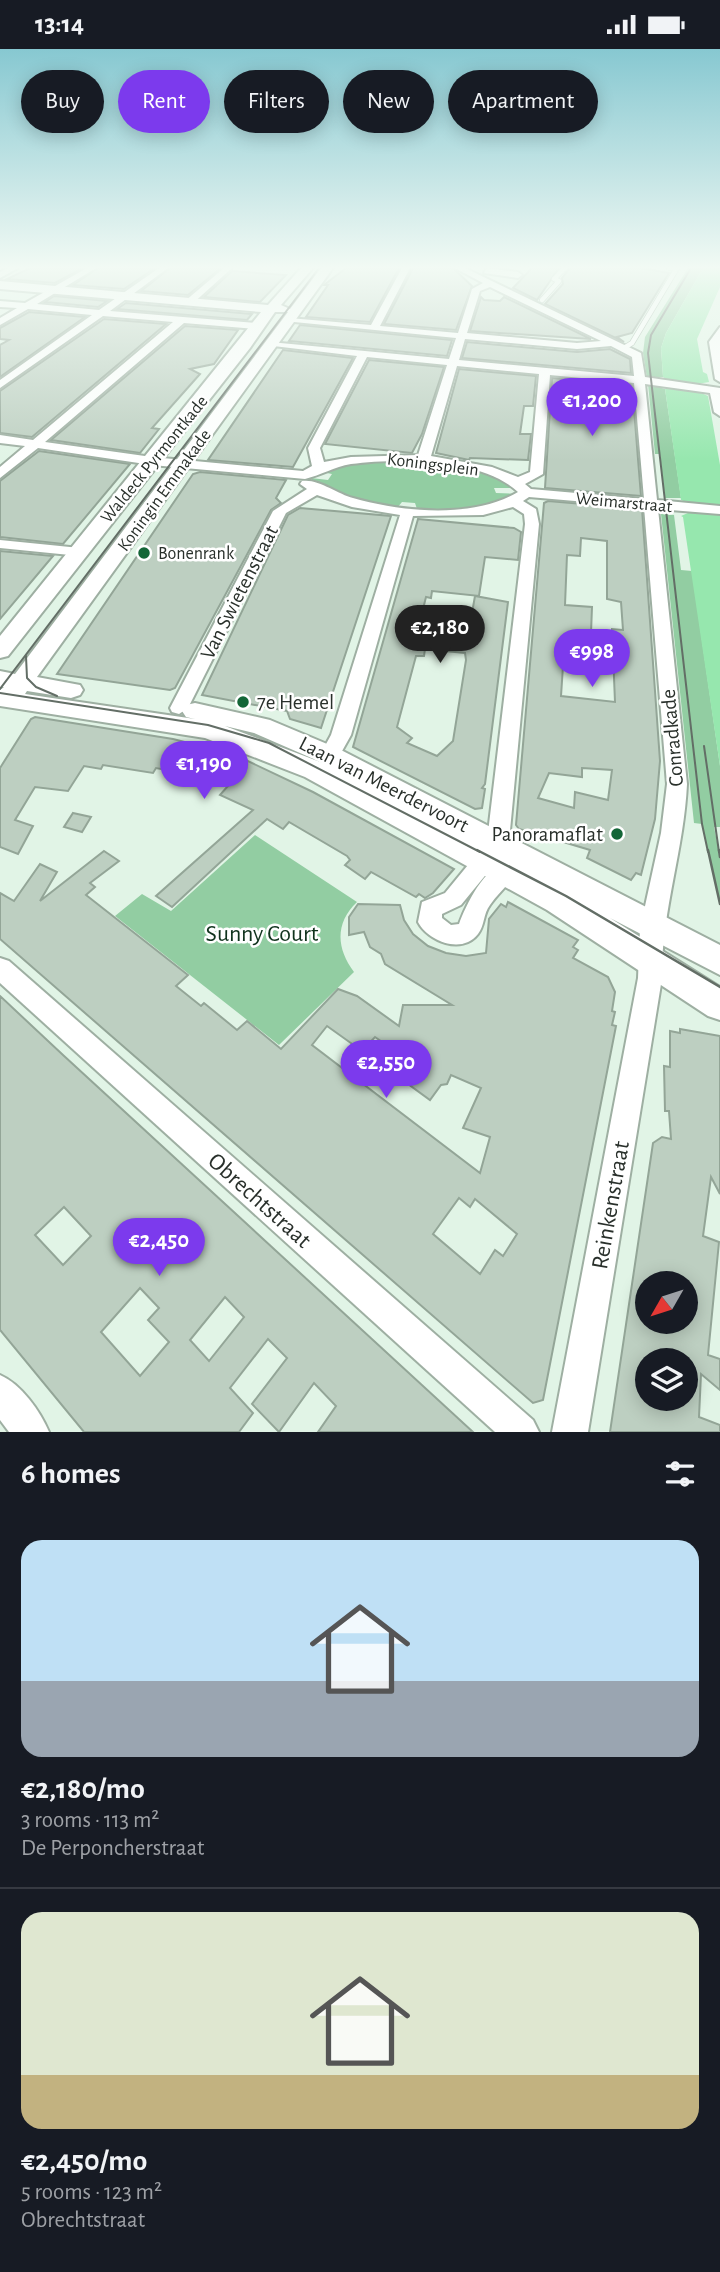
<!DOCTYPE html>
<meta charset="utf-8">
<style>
:root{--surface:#171b24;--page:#242831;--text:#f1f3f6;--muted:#9ea1a6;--line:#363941;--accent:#7c3aed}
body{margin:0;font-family:"Alegreya Sans",sans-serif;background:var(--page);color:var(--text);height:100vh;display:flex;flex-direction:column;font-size:26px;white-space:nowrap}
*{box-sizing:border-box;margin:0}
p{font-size:23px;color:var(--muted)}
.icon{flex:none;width:38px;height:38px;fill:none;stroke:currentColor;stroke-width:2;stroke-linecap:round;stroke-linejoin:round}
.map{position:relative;height:1383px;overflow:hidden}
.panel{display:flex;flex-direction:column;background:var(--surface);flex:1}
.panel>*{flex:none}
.hud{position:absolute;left:21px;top:21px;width:679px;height:63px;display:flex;gap:14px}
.needle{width:46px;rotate:231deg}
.controls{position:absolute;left:635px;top:1222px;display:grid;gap:14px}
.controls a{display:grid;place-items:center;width:63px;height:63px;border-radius:50%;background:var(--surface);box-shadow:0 4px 18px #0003;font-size:35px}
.price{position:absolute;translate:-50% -60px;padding:0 16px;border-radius:24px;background:var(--accent);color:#fff;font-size:23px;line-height:46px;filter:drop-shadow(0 2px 4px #0008)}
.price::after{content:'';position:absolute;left:50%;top:42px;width:21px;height:16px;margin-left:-10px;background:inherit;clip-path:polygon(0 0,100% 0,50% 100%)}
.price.selected{background:#222;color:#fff}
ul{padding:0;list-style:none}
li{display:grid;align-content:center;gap:14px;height:371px;padding:0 21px}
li+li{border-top:2px solid var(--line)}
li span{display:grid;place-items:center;height:217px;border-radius:21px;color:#555}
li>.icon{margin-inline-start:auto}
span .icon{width:126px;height:126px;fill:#fffc;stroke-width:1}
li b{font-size:30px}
h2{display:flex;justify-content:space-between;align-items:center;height:84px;padding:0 21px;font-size:30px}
.chip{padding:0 24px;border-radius:32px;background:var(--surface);box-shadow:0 4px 18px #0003;font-size:24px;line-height:63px}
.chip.selected{background:var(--accent);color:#fff}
.status{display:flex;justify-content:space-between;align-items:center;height:49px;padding:0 35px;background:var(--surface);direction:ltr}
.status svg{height:19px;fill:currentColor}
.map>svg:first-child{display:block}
</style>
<div class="status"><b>13:14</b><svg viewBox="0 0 49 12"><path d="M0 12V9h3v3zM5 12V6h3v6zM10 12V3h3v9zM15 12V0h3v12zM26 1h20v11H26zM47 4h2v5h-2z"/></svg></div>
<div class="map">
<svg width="720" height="1383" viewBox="0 0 720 1383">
<rect width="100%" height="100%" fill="#e1f4e6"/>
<g fill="#92cda2">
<path d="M 688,219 L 703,219 L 666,284 L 661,299 L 663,328 L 647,329 L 643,304 L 645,288 Z"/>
<path d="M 648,335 L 665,340 L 681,449 L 665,449 L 660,405 L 655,405 Z"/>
<path d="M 355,412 L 413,412 L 413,417 L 431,419 L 435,414 C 466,418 491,426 519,439 L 494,439 L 496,444 L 519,445 C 499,462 444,462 417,460 L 415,454 L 402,453 L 397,459 L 350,449 L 312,432 L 311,429 L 328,431 L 332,425 L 317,422 Z"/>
<path d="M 661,465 L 674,466 L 681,521 L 692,522 L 720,717 L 720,778 L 714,778 L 720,808 L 720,855 L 702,775 L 694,774 Z"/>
<path d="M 255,786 L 357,853 C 335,874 336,899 354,923 L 279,996 L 115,867 L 142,845 L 171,862 Z"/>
</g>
<path fill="#96e7ae" d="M 703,219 L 720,219 L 720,238 L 697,290 L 703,323 L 707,325 L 709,333 L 697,335 L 699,343 L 708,347 L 720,416 L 720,717 L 683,468 L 681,467 L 688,464 L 686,453 L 681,451 L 665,340 L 669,338 L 668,331 L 663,328 L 661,299 L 666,284 Z"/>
<g fill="#bdcfc1" stroke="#93a597" stroke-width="2" fill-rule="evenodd">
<path d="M 30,219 L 83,219 L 55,234 L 7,230 Z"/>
<path d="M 98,219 L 155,219 L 124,240 L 73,236 Z"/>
<path d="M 170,219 L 221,219 L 188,246 L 141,242 Z"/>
<path d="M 346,219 L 399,219 L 370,273 L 306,268 L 328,236 L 324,236 Z"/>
<path d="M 413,219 L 453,219 L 472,237 L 456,281 L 384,275 Z"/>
<path d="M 532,219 L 559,219 L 537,251 L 513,239 Z"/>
<path d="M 570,219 L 641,219 L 669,224 L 632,284 L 617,288 L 624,293 L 545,255 L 563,235 L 562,229 Z"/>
<path d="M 232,222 L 286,226 L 260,253 L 204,248 Z"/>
<path d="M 54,247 L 107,252 L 98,258 L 45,253 Z"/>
<path d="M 481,248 L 484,251 L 500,252 L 504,248 L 591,290 L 470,282 Z"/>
<path d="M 126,254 L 252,265 L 247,271 L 117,260 Z"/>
<path d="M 29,263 L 85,268 L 0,328 L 0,296 L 9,291 L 0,290 L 0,279 Z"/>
<path d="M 104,270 L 166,275 L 32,388 L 0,384 L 0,342 Z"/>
<path d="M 300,276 L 452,291 L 447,307 L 289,292 Z"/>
<path d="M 185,277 L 238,281 L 214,315 L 190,320 L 200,325 L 152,379 L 159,380 L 140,404 L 51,391 Z"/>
<path d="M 467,293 L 577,303 L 610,300 L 630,310 L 631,324 L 462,309 Z"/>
<path d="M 283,301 L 353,309 L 293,418 L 208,411 Z"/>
<path d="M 369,311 L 444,318 L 422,385 L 412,404 L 325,395 Z"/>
<path d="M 459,320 L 536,327 L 533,357 L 524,357 L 520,385 L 531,385 L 528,411 L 470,409 L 469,411 L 436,404 Z"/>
<path d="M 552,329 L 632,336 L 641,447 L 545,439 Z"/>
<path d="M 39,402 L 130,415 L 63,495 L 0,488 L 0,432 Z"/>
<path d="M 200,423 L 286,431 L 276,449 L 281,454 L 271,461 L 175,639 L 170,641 L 57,625 L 193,425 Z"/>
<path d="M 548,452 L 642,460 L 660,712 L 655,770 L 641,826 L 636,824 L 631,831 L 587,809 L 590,801 L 519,780 L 516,776 L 544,454 ZM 581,489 L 607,492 L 607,550 L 621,553 L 623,581 L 612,580 L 615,653 L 561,647 L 563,617 L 572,618 L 572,600 L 577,600 L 576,582 L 591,584 L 592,558 L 565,556 L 567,506 L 580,507 ZM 582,719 L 612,721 L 608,751 L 575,743 L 574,759 L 538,749 L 549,724 L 582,728 Z"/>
<path d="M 300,459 L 391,467 L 321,679 L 290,670 L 287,662 L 202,646 L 288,466 Z"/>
<path d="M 418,470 L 514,479 L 521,483 L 518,511 L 485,508 L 479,547 L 432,542 L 431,549 L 426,548 L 419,576 L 469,581 L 475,547 L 508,553 L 485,735 L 482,739 L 485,740 L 482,759 L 475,760 L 353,698 ZM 425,600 L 465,604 L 466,611 L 453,692 L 437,707 L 407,694 L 412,689 L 397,678 L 416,607 L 424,607 Z"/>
<path d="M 0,502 L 53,507 L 0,570 Z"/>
<path d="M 35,668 L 173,690 L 235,706 L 313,743 L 454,820 L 433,844 L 425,849 L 419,845 L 416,848 L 371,823 L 365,830 L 345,816 L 350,811 L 347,807 L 289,773 L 283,780 L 267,770 L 172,858 L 156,847 L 253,761 L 220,746 L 228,737 L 204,728 L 156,719 L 153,724 L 103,716 L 101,720 L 84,717 L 68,742 L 35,738 L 15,771 L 33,777 L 18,805 L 0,798 L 0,719 L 31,670 Z"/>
<path d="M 73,764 L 91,768 L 82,783 L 64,778 Z"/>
<path d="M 104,802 L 119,812 L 90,834 L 95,838 L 86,846 L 188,926 L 176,937 L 201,957 L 204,954 L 237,981 L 247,972 L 281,1000 L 338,940 L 357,947 L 399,977 L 403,956 L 452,956 L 385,915 L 381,905 L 370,898 L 364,883 L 349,886 L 349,868 L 358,855 L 400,856 L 404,871 L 413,885 L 428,897 L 446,904 L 466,907 L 486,904 L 489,870 L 501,855 L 506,858 L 508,853 L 578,891 L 573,898 L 578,901 L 573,909 L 608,928 L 615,943 L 612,962 L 615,963 L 612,976 L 616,977 L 543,1351 L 533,1354 L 0,890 L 0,844 L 14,852 L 40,815 L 57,823 L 40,852 ZM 327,977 L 362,1002 L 375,988 L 405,1009 L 393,1024 L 430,1051 L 441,1036 L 447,1035 L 451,1026 L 481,1039 L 463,1079 L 490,1088 L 480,1124 L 312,996 ZM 459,1149 L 470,1158 L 475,1150 L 517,1185 L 503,1207 L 495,1201 L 480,1225 L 433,1185 Z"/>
<path d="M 0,947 L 63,1006 L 473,1383 L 318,1383 L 336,1357 L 314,1334 L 279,1383 L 252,1355 L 287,1309 L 268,1290 L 230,1339 L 253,1364 L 239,1383 L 84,1383 L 0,1281 ZM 64,1158 L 91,1187 L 63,1216 L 35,1186 ZM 140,1239 L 159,1259 L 148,1271 L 169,1293 L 140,1327 L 101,1283 ZM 225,1248 L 244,1268 L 209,1312 L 190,1291 Z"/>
<path d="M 680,980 L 720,987 L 720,1145 L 711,1128 L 703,1187 L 719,1193 L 708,1306 L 720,1310 L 720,1341 L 701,1325 L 699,1368 L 720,1376 L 720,1383 L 610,1383 L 653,1094 L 662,1088 L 671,1090 L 669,1062 L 665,1062 L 664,1017 L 670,1018 L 670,982 L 680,984 ZM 648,1234 L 686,1234 L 686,1272 L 648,1272 ZM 648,1311 L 686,1311 L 686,1349 L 648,1349 Z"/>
</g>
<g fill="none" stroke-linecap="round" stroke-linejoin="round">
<defs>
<g id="lane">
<path d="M 542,251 L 559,232 L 554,230 L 565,219"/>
<path d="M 624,299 L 632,294 L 677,219 L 669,219"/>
</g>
<g id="street">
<path d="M 8,219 L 18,219 L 0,229 L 0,223 Z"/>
<path d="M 87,219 L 96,219 L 37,255 L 99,261 L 159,219 L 168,219 L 110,262 L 256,274 L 261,277 L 256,280 L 184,274 L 45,393 L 152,408 L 303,422 L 312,417 L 308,399 L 357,307 L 265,296 L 270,293 L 449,310 L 456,289 L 284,272 L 289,269 L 371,276 L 402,219 L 410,219 L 380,277 L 458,284 L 472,240 L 483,234 L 455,219 L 465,219 L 641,304 L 645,328 L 720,339 L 720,367 L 714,363 L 710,344 L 645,335 L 657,451 L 720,457 L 720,465 L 658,460 L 687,735 C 684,801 661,863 662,929 L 588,1383 L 552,1383 L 638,929 L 640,880 L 661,784 L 667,735 L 644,458 L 529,448 L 523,452 L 536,460 L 539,475 L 509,792 L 506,798 L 490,798 L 487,792 L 525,475 L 524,465 L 513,458 L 483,466 L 413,467 L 351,686 L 337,711 L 323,711 L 320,706 L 331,686 L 400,466 L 352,458 L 317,446 L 286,464 L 188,659 L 179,665 L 172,663 L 170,659 L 273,462 L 307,440 L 300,435 L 302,432 C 317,429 338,445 353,449 C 402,463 473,470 518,443 C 482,409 399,409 351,415 C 334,418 321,426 305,430 L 152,416 L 38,399 L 0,429 L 0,418 L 25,397 L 0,394 L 0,386 L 33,391 L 173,273 L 103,267 L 0,339 L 0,331 L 92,266 L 28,260 L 0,276 L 0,269 L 17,259 L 0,258 L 0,252 L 25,254 ZM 490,238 L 601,292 L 577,294 L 467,284 L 480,242 ZM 465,290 L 577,300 L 611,297 L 632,308 L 634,327 L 459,311 ZM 367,308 L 447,316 L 418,406 L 351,408 L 324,413 L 320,399 ZM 457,317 L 539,325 L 530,423 L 518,428 L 492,418 L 431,407 ZM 550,326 L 634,334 L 644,450 L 531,440 L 525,435 L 543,425 Z"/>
<path d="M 224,219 L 232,219 L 191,256 L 185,256 L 185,252 Z"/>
<path d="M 487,219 L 518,223 L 522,226 L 518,229 L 484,224 Z"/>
<path d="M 720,278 L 720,333 L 715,330 L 709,293 Z"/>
<path d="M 0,491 L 80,499 L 87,503 L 80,507 L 0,499 Z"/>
<path d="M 485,803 L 493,805 L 496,811 L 493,817 L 461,856 L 442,865 L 442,869 L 451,876 L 459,875 C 466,856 488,808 514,816 L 517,822 C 510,835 498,844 490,856 C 483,865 485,876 478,885 C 462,906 428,892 418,873 L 422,853 L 445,844 L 477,805 Z"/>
<path d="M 0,909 L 9,912 L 533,1371 L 539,1383 L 495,1383 L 0,934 Z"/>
<path d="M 0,1326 C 21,1335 40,1362 49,1383 L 9,1383 L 0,1371 Z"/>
</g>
<path id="secondary" d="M 301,219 L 313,219 L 281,256 L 290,260 L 321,219 L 333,219 L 37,628 L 80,636 L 83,641 L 80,646 L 71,649 L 27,642 L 25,645 L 195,670 L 186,668 L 182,662 L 186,656 L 195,654 L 270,671 L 339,700 L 720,896 L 720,926 L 610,869 L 720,938 L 720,971 L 708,967 L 547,861 L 305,728 L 205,689 L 0,657 L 0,641 L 4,638 L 0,638 L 0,622 L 15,625 L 288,263 L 275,263 L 250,299 L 8,607 L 0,609 L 0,587 L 261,263 L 0,240 L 0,232 L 268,256 ZM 225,677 L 254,684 L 323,714 Z"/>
</defs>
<use href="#lane" stroke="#9eafa2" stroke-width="6"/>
<use href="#street" stroke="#9eafa2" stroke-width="4"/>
<use href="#secondary" stroke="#9eafa2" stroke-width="4"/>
<use href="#lane" stroke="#fff" stroke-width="4.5"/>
<use href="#street" fill="#fff" fill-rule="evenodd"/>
<use href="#secondary" fill="#fff" fill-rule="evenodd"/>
<g stroke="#636e66" stroke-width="2">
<path d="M 691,219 L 651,286 L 648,304 L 702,775 L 708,803"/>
<path d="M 26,607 L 27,629 L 36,638 L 57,647"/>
<path d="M 0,640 L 319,219"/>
<path d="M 0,644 L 208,676 L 269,694 L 480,803"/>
<path d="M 704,697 L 719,803"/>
</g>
<g stroke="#636e66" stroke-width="2.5">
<path d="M 477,801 L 566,847 L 720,938"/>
<path d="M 708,801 L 720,855"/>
<path d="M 719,801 L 720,808"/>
</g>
</g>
<linearGradient id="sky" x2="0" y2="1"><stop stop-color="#87c8d1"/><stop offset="0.53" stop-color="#f2faf4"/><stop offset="1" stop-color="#f2faf4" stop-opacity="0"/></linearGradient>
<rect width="720" height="412" fill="url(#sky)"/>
<g fill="#136637" stroke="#fff" stroke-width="2.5">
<circle cx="144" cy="504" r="7"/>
<circle cx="243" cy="653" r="7"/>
<circle cx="617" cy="785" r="7"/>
</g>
<g text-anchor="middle" stroke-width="5" stroke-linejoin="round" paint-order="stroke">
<g font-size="18" fill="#29302b" stroke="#fff">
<text transform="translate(154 410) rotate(-51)" y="6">Waldeck Pyrmontkade</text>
<text transform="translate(433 415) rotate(7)" y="6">Koningsplein</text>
<text transform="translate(164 441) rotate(-54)" y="6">Koningin Emmakade</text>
<text transform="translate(624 453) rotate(5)" y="6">Weimarstraat</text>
</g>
<g font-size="18" fill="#29302b" stroke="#fff" text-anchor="start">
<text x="158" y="510">Bonenrank</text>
</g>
<g font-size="21" fill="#29302b" stroke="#fff">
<text transform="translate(239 543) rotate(-63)" y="7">Van Swietenstraat</text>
<text transform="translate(672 689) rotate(-95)" y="7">Conradkade</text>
<text transform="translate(384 735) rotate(27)" y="7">Laan van Meerdervoort</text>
</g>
<g font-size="21" fill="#29302b" stroke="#fff" text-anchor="start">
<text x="257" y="660">7e Hemel</text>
<text x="603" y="792" text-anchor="end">Panoramaflat</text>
</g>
<g font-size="24" fill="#10331d" stroke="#fff">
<text x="262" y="892">Sunny Court</text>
</g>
<g font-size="24" fill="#29302b" stroke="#fff">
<text transform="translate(260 1151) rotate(42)" y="8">Obrechtstraat</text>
<text transform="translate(610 1156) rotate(-80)" y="8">Reinkenstraat</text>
</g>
</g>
</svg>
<div class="controls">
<a><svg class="needle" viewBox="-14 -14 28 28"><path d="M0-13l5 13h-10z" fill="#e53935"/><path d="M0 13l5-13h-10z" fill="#9ea1a6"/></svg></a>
<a><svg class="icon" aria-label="layers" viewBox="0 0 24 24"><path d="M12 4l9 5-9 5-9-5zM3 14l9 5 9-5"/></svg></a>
</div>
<b class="price" style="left:592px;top:389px">€1,200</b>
<b class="price selected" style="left:440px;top:616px">€2,180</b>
<b class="price" style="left:592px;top:640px">€998</b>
<b class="price" style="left:204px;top:752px">€1,190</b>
<b class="price" style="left:386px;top:1051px">€2,550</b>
<b class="price" style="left:159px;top:1229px">€2,450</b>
<div class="hud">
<a class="chip">Buy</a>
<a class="chip selected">Rent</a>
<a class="chip">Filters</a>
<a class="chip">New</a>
<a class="chip">Apartment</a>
</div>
</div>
<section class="panel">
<h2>6 homes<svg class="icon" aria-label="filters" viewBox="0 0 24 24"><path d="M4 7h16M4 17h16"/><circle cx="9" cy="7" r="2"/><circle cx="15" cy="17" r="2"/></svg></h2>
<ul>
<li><span style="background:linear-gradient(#bfe0f5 65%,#9aa5b1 0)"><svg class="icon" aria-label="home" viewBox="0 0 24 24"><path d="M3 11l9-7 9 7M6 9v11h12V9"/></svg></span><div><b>€2,180/mo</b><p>3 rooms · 113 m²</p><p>De Perponcherstraat</p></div></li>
<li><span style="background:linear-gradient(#dfe7d0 75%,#c2b280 0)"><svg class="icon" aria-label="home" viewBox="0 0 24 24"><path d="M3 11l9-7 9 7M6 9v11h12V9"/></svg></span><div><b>€2,450/mo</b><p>5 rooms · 123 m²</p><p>Obrechtstraat</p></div></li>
</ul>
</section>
